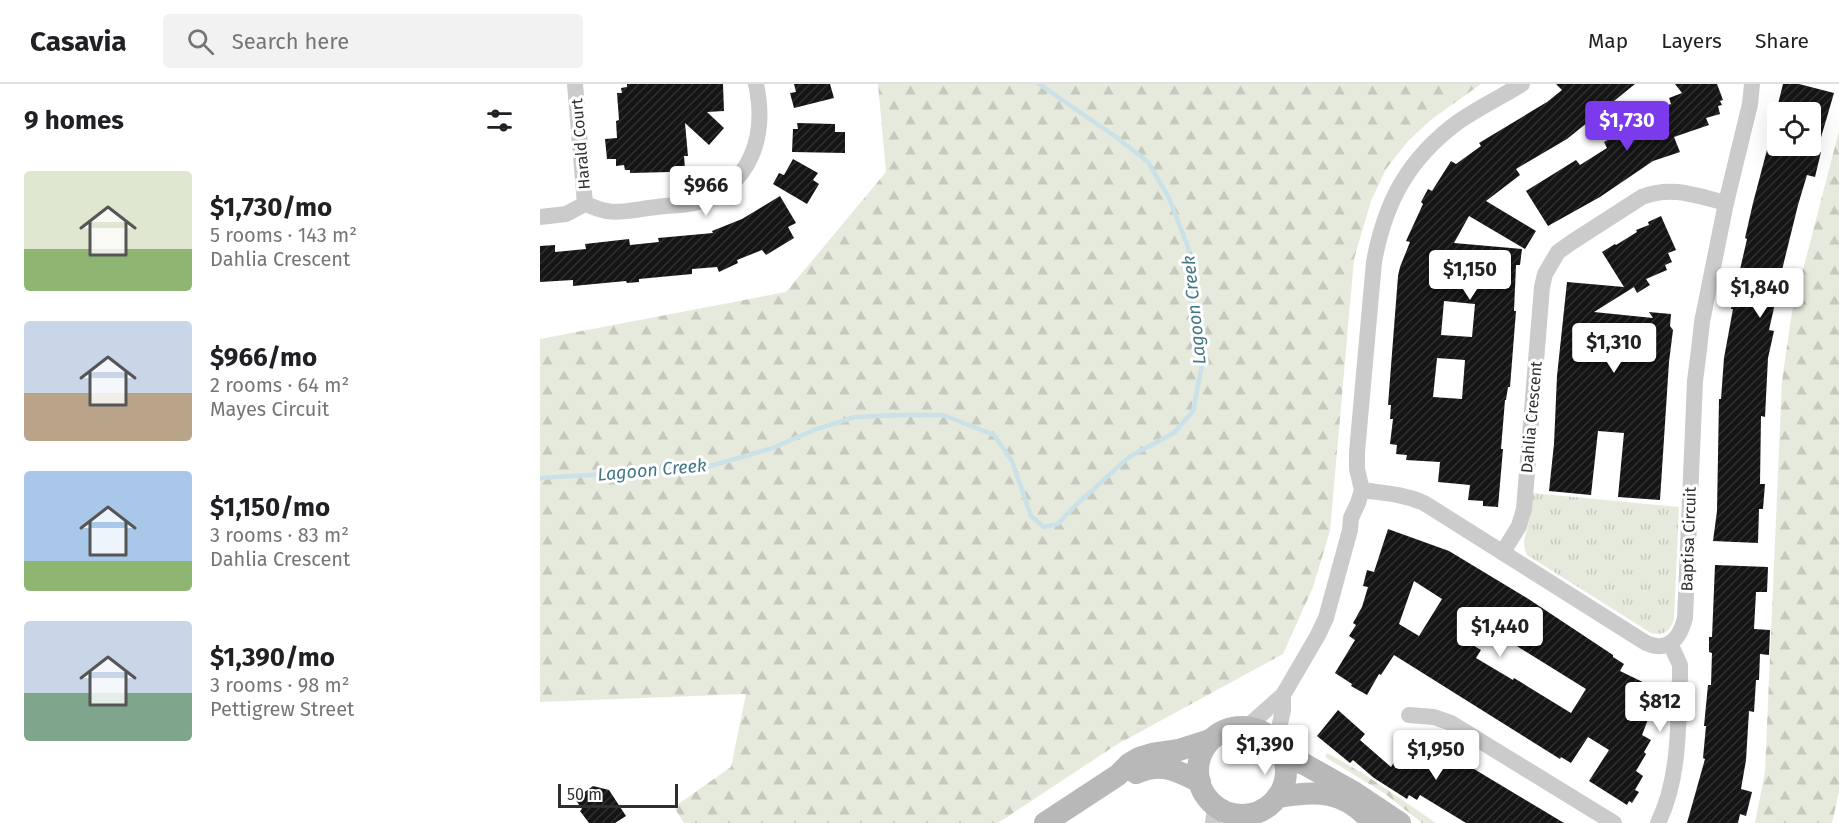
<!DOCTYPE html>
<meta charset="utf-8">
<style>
:root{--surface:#fff;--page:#f2f2f2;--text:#202124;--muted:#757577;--line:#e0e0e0;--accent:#7c3aed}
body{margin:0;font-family:"Fira Sans",sans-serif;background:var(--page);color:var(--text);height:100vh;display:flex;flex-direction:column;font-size:22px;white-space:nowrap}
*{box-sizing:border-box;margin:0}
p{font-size:20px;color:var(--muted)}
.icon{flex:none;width:33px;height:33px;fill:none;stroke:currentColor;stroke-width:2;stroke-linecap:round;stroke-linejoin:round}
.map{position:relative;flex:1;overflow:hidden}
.details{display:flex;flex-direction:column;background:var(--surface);width:540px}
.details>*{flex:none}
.buttons{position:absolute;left:1227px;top:18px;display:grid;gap:12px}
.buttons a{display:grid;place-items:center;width:54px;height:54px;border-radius:6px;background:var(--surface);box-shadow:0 6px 24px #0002;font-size:30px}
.scale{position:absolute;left:18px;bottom:15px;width:120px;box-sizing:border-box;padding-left:6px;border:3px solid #2e2e2e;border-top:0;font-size:16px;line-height:21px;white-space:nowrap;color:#2e2e2e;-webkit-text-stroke:4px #fff;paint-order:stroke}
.price{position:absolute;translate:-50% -51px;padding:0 14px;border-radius:6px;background:#fff;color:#222;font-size:20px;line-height:39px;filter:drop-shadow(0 2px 3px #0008)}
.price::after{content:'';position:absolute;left:50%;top:36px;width:18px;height:14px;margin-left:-9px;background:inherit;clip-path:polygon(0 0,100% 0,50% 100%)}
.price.on{background:var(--accent);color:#fff}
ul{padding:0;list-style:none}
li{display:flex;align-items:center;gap:18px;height:150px;padding:0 24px}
li span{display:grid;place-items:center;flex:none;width:168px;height:120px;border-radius:6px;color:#555}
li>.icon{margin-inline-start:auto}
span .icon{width:72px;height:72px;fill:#fffc;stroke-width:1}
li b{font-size:26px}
h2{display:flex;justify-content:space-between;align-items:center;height:72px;padding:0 24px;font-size:26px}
header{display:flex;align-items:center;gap:36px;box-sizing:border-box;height:84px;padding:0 30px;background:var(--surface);border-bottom:2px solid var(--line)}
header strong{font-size:28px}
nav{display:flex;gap:33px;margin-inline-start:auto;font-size:21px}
.search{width:420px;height:54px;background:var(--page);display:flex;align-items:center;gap:15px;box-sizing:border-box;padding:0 21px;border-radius:6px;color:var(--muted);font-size:22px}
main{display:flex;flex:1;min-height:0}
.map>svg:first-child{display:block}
</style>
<header>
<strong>Casavia</strong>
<div class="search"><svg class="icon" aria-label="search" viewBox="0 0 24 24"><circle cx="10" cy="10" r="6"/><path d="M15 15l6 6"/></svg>Search here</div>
<nav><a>Map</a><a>Layers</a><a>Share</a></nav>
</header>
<main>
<section class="details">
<h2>9 homes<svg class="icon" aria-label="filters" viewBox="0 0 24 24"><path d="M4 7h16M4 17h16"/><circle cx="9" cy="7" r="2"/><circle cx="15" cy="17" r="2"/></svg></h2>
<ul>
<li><span style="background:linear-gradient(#dfe7d0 65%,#8fb573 0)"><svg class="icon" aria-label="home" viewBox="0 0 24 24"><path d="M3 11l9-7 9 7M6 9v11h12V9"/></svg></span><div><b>$1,730/mo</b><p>5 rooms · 143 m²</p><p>Dahlia Crescent</p></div></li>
<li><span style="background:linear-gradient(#c9d6e8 60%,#b9a48a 0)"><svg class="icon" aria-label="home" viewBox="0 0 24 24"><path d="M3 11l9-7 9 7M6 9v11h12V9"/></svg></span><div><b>$966/mo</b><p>2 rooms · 64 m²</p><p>Mayes Circuit</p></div></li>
<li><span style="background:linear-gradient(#a9c7e8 75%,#8fb573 0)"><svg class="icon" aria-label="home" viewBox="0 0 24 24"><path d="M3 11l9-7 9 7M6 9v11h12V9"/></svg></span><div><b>$1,150/mo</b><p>3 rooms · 83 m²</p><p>Dahlia Crescent</p></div></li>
<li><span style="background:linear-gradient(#c9d6e8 60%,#7fa58c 0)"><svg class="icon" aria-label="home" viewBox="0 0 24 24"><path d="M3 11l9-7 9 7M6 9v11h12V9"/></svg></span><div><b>$1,390/mo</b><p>3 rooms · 98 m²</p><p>Pettigrew Street</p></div></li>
</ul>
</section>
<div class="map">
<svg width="1299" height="739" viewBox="0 0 1299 739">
<defs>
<pattern id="forest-firs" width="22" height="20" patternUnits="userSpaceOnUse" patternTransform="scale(1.5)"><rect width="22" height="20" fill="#e6eadc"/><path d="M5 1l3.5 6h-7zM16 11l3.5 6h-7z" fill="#c6c9bd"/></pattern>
<pattern id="park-tufts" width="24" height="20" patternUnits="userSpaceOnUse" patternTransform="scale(1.5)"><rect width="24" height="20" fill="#e6eadc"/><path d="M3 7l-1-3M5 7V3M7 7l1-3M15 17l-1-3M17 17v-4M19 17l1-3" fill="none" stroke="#c6c9bd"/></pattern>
<pattern id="building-hatch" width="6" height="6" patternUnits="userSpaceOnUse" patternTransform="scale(1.5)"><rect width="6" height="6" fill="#151515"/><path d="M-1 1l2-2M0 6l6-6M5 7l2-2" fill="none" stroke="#2f2f2f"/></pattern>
</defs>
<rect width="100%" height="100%" fill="#fff"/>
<g fill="url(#forest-firs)">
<path d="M 338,0 L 941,0 L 892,35 L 868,57 L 846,85 L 831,117 L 814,175 L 790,447 L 773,503 L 743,570 L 576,661 L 458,739 L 144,739 L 134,723 L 191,683 L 206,610 L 0,618 L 0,255 L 246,208 L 346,88 Z"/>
<path d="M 1299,47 L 1299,708 L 1292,739 L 1215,739 L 1225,688 L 1242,297 L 1252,228 Z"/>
<path d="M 787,669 L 824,690 L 896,739 L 882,739 L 844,709 L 785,673 Z"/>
</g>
<path fill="url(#park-tufts)" d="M 992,409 L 1139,423 L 1134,535 C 1130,547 1124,552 1111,549 L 987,471 C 981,458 986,451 989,438 C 991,429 991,419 992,409 Z"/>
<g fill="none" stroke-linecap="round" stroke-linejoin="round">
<path stroke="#cae1e8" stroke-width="4.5" d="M 0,394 L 163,384 L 233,364 L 274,346 L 315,333 L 361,331 L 403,331 L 454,351 L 472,377 L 491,432 L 504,443 L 518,440 L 535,422 L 589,373 L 634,349 L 653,327 L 662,281 L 654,245 L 648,163 L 629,114 L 608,78 L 576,53 L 499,0"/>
</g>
<g fill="url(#building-hatch)" fill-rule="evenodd">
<path d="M 87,0 L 183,0 L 184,27 L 167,28 L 184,44 L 169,61 L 145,39 L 148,72 L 144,72 L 145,84 L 131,85 L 131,88 L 90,89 L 90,86 L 85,86 L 84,81 L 76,82 L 76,75 L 67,75 L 65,55 L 77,54 L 76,37 L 79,36 L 77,9 L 82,9 L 81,4 L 87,3 Z"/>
<path d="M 254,0 L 290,0 L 294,14 L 254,24 L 250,9 L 256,8 Z"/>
<path d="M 1016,0 L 1095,0 L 1027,55 L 976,85 L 980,91 L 946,117 L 996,147 L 985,165 L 929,132 L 914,159 L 982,165 L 980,181 L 976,181 L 974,227 L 976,227 L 970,303 L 968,303 L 966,316 L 965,316 L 961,365 L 963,365 L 958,423 L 943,422 L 943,417 L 928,416 L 930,401 L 898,398 L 900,378 L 866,376 L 867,371 L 856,370 L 857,361 L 850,360 L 853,335 L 850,335 L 851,321 L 848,321 L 858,192 L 860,183 L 870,158 L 866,157 L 883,120 L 881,118 L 888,105 L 892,107 L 911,77 L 916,80 L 941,62 L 939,59 L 1007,18 L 1022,6 ZM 904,217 L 935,220 L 932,253 L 901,251 ZM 897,274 L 925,276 L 922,315 L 893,313 Z"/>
<path d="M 1135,0 L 1177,0 L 1183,16 L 1180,17 L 1182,21 L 1178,22 L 1180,30 L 1166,34 L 1169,41 L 1134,53 L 1140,68 L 1113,77 L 1060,113 L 1008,142 L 986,107 L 1036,76 L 1040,81 L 1067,64 L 1064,58 L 1077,51 L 1074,47 L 1100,31 L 1131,20 L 1129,14 L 1142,9 Z"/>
<path d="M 1243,0 L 1259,0 L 1294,9 L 1277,67 L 1281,68 L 1275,93 L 1267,91 L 1258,121 L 1242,186 L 1244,187 L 1237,215 L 1236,215 L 1229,246 L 1234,247 L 1228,274 L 1225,333 L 1221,332 L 1220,400 L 1225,400 L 1223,425 L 1219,425 L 1218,459 L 1173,457 L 1177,427 L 1179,315 L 1181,315 L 1184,274 L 1193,225 L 1191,225 L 1207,155 L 1205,154 L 1213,119 L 1228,62 L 1255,62 L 1270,65 L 1270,28 L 1236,28 Z"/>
<path d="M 257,39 L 295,40 L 295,48 L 305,48 L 305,69 L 252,68 L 253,45 L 258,45 Z"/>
<path d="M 253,75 L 278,89 L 273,96 L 279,100 L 267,120 L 233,100 L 239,89 L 244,91 Z"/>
<path d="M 240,112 L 256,139 L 248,143 L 254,154 L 226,171 L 222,166 L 197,176 L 198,179 L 179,188 L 177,183 L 152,185 L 152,190 L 99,195 L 99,198 L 87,199 L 86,197 L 33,202 L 33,196 L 0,198 L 0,162 L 15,161 L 15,168 L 46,165 L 45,160 L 89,155 L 90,161 L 119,158 L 118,154 L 173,149 L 172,147 L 202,135 Z"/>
<path d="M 1121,132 L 1136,166 L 1128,169 L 1132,178 L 1125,181 L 1127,186 L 1106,195 L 1110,201 L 1097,209 L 1094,203 L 1054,228 L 1113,234 L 1109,228 L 1131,230 L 1130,242 L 1133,246 L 1129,278 L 1120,416 L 1078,413 L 1084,349 L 1058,347 L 1051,411 L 1009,407 L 1014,360 L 1017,292 L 1027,198 L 1084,203 L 1062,168 L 1075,160 L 1076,161 L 1097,148 L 1096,146 L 1109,141 L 1108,138 Z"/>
<path d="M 848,445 L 909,467 L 987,514 L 1073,571 L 1073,573 L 1084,580 L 1080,587 L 1113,603 L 1111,608 L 1115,610 L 1111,618 L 1114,620 L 1102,651 L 1111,656 L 1104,668 L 1106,670 L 1096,687 L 1103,692 L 1095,706 L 1099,708 L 1092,719 L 1089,717 L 1087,721 L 1049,697 L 1069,666 L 1048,653 L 1031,679 L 1021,673 L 1020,675 L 854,571 L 841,591 L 839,590 L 827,611 L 811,602 L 812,600 L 795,589 L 815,556 L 809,552 L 816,541 L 813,539 L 822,523 L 828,503 L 823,502 L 827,486 L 834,488 ZM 874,497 L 902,515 L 879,552 L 859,540 ZM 935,532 L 964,550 L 962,553 L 1046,605 L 1031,629 L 974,594 L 973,596 L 936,574 L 941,566 L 921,554 Z"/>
<path d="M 1175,481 L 1228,483 L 1227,508 L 1216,508 L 1214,545 L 1230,546 L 1229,571 L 1220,570 L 1219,596 L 1216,596 L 1214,628 L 1209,627 L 1206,676 L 1201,705 L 1212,708 L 1206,732 L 1200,730 L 1198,739 L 1147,739 L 1165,675 L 1163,674 L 1166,642 L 1164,642 L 1168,601 L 1171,601 L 1172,569 L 1169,568 L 1169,553 L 1172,553 Z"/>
<path d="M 798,626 L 825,650 L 820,656 L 851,683 L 858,672 L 873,681 L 879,671 L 901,685 L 911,669 L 925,677 L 924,679 L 1024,739 L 926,739 L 880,711 L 877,716 L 869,711 L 867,715 L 834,694 L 813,676 L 810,679 L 777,652 Z"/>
<path d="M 53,702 L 69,706 L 86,732 L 75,739 L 49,739 L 40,727 L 42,725 L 35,715 Z"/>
</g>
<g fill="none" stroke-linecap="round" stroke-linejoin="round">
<g stroke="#cbcbcb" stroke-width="16">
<path d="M 35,0 L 45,120"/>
<path d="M 0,133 L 26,130 L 45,120 C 52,122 60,126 67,127 C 81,130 103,124 117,123 C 130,121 145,122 158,118 C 212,101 227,51 216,0"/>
<path d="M 822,406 C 843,409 864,410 884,419 L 1106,559 C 1129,569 1140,554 1145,534 L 1155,297 L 1159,266 L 1162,238 L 1186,119 L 1210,20 L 1212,0"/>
<path d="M 963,468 L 979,442 L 984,425 L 1002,203 L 1005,190 L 1018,168 L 1032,158 L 1102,113 C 1132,101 1157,112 1186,119"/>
<path d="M 869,631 L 894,633 L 911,639 L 1074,739"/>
<path d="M 707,643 L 743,611 L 778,551 L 786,534 L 810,446 L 811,434 L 818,419 L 822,406 L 817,385 L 817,368 L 834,178 C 845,118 868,75 918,38 C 938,24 961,13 982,0"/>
<path d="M 736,658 L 743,626 L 743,611"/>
<path d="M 673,739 L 675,722"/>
<path d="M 702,739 L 706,731"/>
<path d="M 1118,739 C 1140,694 1138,641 1140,592 L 1140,581 L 1130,559"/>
</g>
<g stroke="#b8b8b8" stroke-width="22">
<circle cx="702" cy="687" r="44"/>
<path d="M 745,674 L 764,680 L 812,707 L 860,739"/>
<path d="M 596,689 C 622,678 636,686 660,698"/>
<path d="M 737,713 C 778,707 803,705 833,739"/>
<path d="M 505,739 L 578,691 L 589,680 L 599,674 L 612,670 L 639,666 L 670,656"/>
</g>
</g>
<g text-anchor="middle" stroke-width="6" stroke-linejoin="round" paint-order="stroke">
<g font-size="16" fill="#2e2e2e" stroke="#fff">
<text transform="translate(40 60) rotate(-95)" y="6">Harald Court</text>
<text transform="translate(991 333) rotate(-85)" y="6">Dahlia Crescent</text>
<text transform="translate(1148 455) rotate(-88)" y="6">Baptisa Circuit</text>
</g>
<g font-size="18" font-style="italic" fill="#437788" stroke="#fff">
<text transform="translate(654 226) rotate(-96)" y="6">Lagoon Creek</text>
<text transform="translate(112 386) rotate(-5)" y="6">Lagoon Creek</text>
</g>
</g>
</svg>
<div class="buttons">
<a><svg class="icon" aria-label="locate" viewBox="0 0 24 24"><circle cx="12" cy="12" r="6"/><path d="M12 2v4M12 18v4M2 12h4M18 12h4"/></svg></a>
</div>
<div class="scale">50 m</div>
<b class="price on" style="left:1087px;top:68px">$1,730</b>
<b class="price" style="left:166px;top:133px">$966</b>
<b class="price" style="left:930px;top:217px">$1,150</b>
<b class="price" style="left:1220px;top:235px">$1,840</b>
<b class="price" style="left:1074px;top:290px">$1,310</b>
<b class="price" style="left:960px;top:574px">$1,440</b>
<b class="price" style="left:1120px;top:649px">$812</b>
<b class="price" style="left:725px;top:692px">$1,390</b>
<b class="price" style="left:896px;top:697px">$1,950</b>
</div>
</main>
